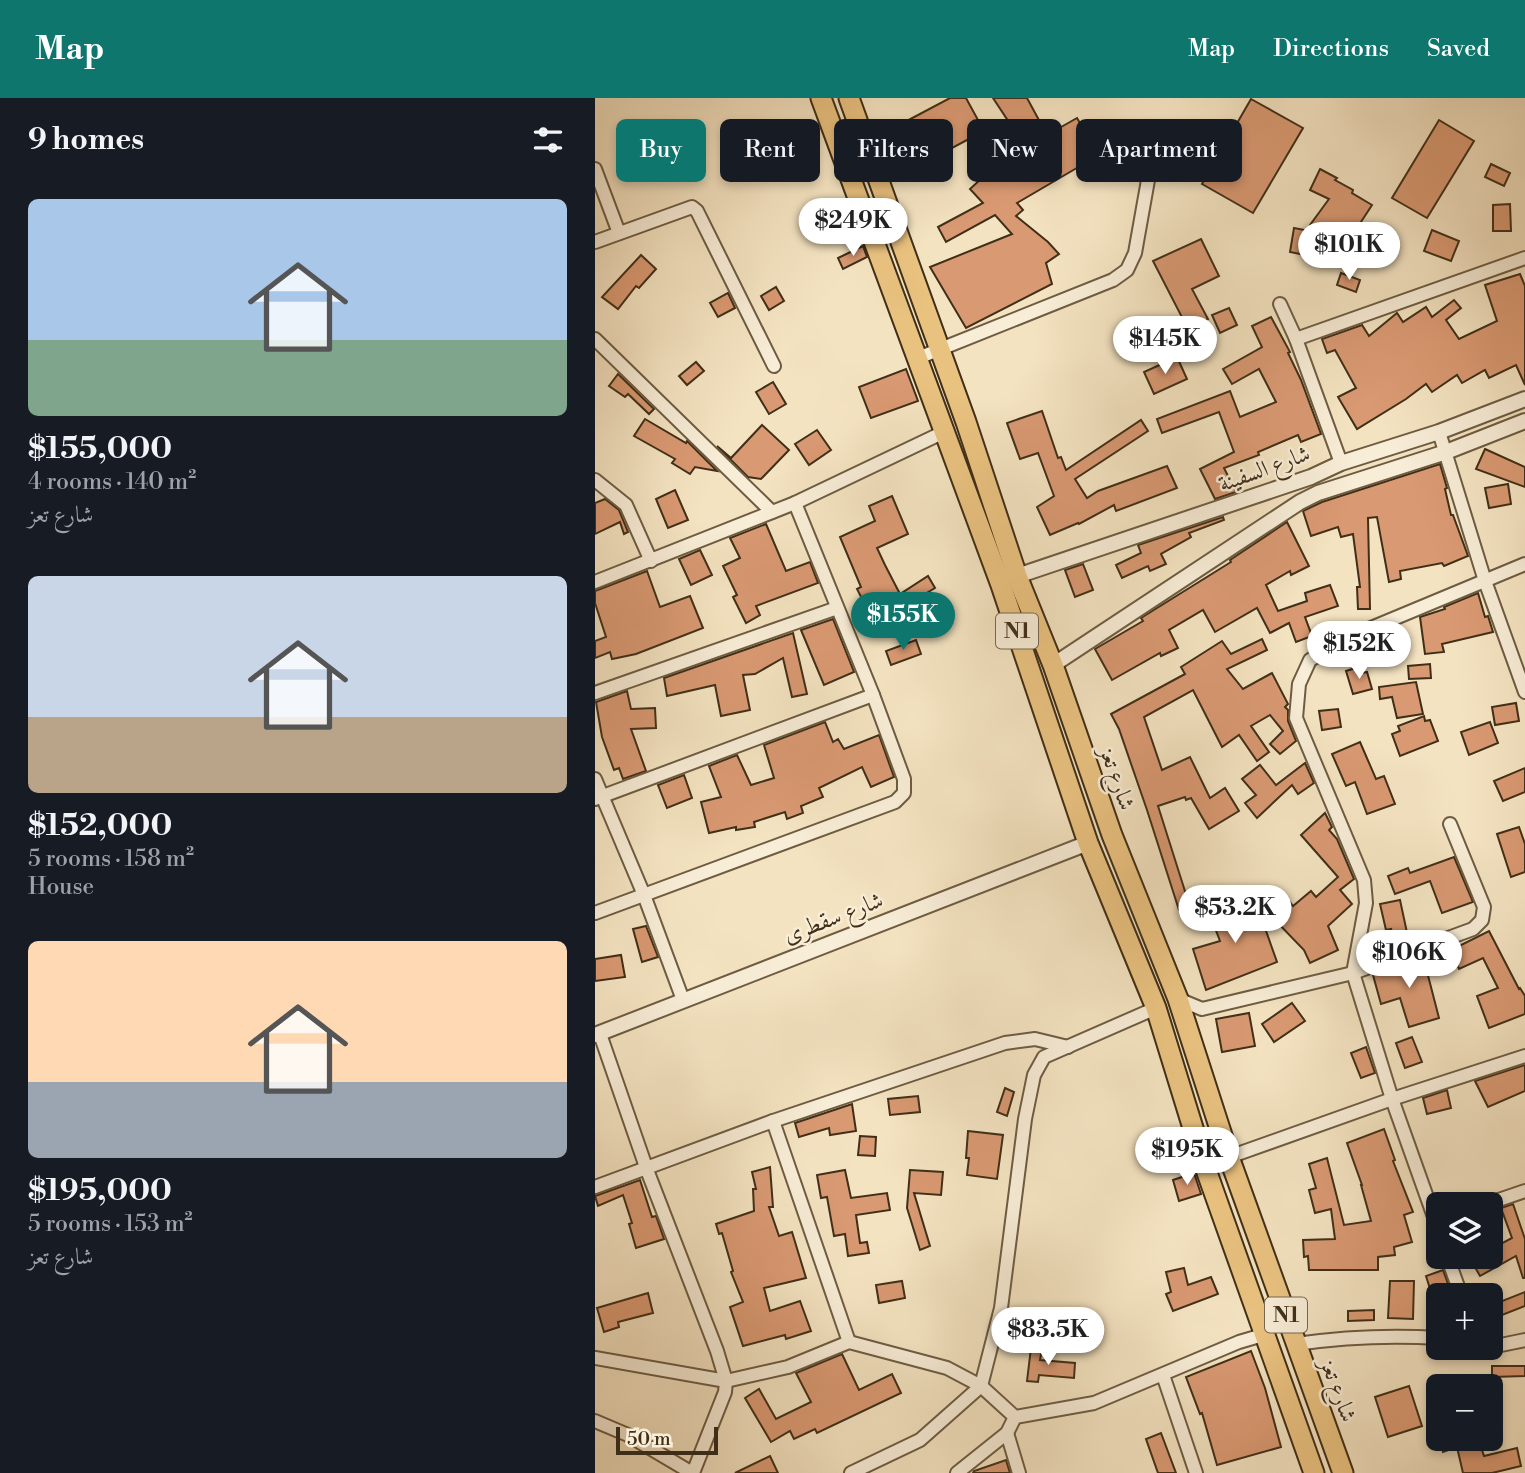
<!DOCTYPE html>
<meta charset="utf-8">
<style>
:root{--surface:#171b24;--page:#20242c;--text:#f1f3f6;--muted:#9ea1a6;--accent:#0f766e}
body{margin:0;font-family:"Libre Bodoni",Amiri,serif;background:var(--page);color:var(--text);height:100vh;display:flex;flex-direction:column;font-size:26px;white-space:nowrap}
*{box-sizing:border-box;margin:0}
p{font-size:23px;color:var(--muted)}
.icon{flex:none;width:38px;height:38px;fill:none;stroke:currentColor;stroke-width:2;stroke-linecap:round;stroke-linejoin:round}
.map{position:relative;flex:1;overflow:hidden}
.sheet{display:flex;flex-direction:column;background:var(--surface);width:595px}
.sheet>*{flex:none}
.banner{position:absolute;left:21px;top:21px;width:665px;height:63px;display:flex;gap:14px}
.fabs{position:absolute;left:831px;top:1094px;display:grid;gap:14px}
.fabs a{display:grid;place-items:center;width:77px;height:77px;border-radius:10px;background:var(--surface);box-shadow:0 4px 10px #0003;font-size:35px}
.scale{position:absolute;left:21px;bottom:18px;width:102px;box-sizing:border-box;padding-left:7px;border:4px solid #402f18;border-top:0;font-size:19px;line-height:24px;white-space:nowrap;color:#402f18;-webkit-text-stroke:5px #f8edd7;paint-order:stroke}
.price{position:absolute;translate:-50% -60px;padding:0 16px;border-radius:24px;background:#fff;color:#222;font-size:23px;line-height:46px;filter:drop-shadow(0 2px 4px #0008)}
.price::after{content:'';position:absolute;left:50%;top:42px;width:21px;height:16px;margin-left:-10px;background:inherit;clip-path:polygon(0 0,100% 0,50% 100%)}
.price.active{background:var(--accent);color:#fff}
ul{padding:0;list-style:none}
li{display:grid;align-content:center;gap:14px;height:371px;padding:0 28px}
li span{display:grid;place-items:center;height:217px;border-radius:10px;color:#555}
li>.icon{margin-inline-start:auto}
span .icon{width:126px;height:126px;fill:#fffc;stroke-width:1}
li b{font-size:30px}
h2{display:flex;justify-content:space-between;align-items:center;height:84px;padding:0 28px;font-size:30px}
.pill{padding:0 24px;border-radius:10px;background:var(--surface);box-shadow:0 4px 10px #0003;font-size:24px;line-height:63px}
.pill.active{background:var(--accent);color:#fff}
header{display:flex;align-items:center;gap:42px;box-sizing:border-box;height:98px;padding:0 35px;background:var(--accent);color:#fff}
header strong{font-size:33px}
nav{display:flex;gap:38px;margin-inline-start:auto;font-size:24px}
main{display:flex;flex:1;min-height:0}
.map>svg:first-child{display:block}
</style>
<header>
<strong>Map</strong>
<nav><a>Map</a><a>Directions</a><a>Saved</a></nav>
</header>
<main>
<section class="sheet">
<h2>9 homes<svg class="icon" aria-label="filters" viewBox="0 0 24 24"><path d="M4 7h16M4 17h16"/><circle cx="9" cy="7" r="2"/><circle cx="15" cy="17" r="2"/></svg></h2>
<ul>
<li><span style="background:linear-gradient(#a9c7e8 65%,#7fa58c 0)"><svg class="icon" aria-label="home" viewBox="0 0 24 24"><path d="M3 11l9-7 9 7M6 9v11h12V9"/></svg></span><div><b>$155,000</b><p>4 rooms · 140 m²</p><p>شارع تعز</p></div></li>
<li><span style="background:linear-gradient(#c9d6e8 65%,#b9a48a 0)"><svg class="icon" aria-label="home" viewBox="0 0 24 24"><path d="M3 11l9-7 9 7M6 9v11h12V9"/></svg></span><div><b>$152,000</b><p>5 rooms · 158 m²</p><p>House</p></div></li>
<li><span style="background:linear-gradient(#ffd9b3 65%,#9aa5b1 0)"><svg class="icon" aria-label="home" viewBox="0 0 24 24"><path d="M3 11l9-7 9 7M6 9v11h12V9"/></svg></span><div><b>$195,000</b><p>5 rooms · 153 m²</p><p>شارع تعز</p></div></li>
</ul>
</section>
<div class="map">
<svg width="930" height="1375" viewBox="0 0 930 1375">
<rect width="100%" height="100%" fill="#f4e3c1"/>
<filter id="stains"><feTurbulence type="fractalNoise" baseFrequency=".00286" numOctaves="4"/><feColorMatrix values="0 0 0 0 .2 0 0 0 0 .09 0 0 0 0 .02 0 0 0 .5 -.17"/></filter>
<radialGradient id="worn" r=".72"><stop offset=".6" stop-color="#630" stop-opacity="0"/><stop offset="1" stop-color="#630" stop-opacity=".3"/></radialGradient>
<g fill="#d99972" stroke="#402f18" stroke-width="2">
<path d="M 355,0 L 371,0 L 389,33 L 327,66 L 306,26 Z"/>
<path d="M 398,0 L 432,0 L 452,37 L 482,20 L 504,57 L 422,105 L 428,112 L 421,118 L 453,144 L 464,156 L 451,165 L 457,186 L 371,230 L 335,169 L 417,136 L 400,117 L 351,144 L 343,129 L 388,105 L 375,91 L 400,68 L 431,50 Z"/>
<path d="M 656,1 L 708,30 L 658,115 L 607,86 Z"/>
<path d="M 844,22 L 879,43 L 832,120 L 797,100 Z"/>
<path d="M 896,66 L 915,75 L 909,88 L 890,79 Z"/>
<path d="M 725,71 L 742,80 L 740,82 L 758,92 L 757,95 L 777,107 L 764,127 L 777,133 L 770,147 L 729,127 L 724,133 L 715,127 L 734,101 L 715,92 Z"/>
<path d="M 915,106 L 916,133 L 898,133 L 898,107 Z"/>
<path d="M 699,130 L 715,133 L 710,157 L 695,154 Z"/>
<path d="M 837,132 L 864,143 L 856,163 L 829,153 Z"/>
<path d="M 606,141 L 624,178 L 597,191 L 613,221 L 593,231 L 558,163 Z"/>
<path d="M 268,148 L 272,159 L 248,171 L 243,160 Z"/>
<path d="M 46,157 L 61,171 L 44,190 L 41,188 L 23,211 L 7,199 Z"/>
<path d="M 746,175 L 765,182 L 761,194 L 742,187 Z"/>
<path d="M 925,176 L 930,188 L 930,287 L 921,267 L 894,280 L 890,272 L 867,285 L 862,277 L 837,294 L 831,286 L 811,301 L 762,331 L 743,299 L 761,290 L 740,252 L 732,255 L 727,241 L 767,227 L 774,238 L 802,215 L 808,224 L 831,209 L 837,219 L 859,202 L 866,210 L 851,222 L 864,241 L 902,223 L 890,187 Z"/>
<path d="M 181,189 L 189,203 L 174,212 L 166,198 Z"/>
<path d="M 133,195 L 140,210 L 123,219 L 115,205 Z"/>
<path d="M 634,210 L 642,227 L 625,235 L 617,217 Z"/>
<path d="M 676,219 L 695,254 L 693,255 L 706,282 L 726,336 L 706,344 L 703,337 L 663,354 L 664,357 L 629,370 L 641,394 L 620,401 L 605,371 L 639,354 L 624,314 L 567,335 L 562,321 L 635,293 L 645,319 L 681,304 L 664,271 L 637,286 L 628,271 L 667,249 L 657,228 Z"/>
<path d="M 582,259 L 592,281 L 559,296 L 549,274 Z"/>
<path d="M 101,264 L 109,273 L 92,287 L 84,278 Z"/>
<path d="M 311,271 L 323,303 L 276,320 L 264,289 Z"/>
<path d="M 23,276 L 59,311 L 54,316 L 33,296 L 30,299 L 14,288 Z"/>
<path d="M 178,284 L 191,306 L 174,316 L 161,294 Z"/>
<path d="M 447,313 L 463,360 L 466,359 L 471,372 L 546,322 L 553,333 L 480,381 L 492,400 L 503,393 L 572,368 L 582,390 L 521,413 L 519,407 L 484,426 L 483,425 L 455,437 L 442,409 L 459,398 L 443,355 L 425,361 L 412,325 Z"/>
<path d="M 50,321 L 91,345 L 92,343 L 122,373 L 100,369 L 95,376 L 77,365 L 80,361 L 39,338 Z"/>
<path d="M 167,327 L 194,352 L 166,381 L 153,379 L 122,348 L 136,360 Z"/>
<path d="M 222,332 L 236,352 L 214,367 L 200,346 Z"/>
<path d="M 890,351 L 930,369 L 930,389 L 881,371 Z"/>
<path d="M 845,366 L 852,390 L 850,391 L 856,417 L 858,417 L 873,458 L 849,468 L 847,465 L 805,473 L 806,481 L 794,484 L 782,419 L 773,420 L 775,511 L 763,511 L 762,489 L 765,489 L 758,436 L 746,439 L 743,429 L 716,438 L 708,413 L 727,404 Z"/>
<path d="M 913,386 L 916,406 L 894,410 L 890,390 Z"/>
<path d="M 80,392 L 93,422 L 73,430 L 61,401 Z"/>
<path d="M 297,398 L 313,436 L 282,450 L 290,467 L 305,496 L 333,478 L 340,490 L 312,507 L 315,515 L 282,530 L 262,491 L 266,489 L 245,439 L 280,423 L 274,408 Z"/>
<path d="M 10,401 L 24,412 L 33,434 L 29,436 L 25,424 L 0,436 L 0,405 Z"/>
<path d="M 628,419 L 629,422 L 594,435 L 596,439 L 566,456 L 571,466 L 555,473 L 553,468 L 527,480 L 521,467 L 546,455 L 543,447 Z"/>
<path d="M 692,424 L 714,468 L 696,477 L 695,473 L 671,487 L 683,513 L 712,503 L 710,495 L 735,487 L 743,508 L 710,519 L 717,538 L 701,544 L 694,525 L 675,535 L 662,510 L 620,534 L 608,512 L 574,532 L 583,550 L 566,558 L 565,555 L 517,582 L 500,551 L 548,523 L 546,520 L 636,464 L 635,462 Z"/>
<path d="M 171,426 L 191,473 L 215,464 L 223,485 L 161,508 L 165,517 L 151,525 L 138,499 L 142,497 L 128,468 L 145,460 L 135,440 Z"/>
<path d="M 105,452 L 117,477 L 96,487 L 84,461 Z"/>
<path d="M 488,466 L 498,492 L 480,499 L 470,472 Z"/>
<path d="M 52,473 L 65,509 L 95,498 L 108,530 L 41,556 L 17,561 L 15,554 L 0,560 L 0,543 L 11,539 L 0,505 L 0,493 Z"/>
<path d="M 883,495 L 890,519 L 893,518 L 898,534 L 847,546 L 849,554 L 830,556 L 825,519 L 850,511 L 849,509 Z"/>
<path d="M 238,521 L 259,574 L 229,587 L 206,532 Z"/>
<path d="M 198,535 L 212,596 L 197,599 L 188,560 L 160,576 L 148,577 L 155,612 L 126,618 L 120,587 L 72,598 L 69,580 Z"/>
<path d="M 797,538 L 799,563 L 778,565 L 777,539 Z"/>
<path d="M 667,541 L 672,552 L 632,571 L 648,591 L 677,575 L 693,606 L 690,609 L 693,612 L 693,623 L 701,643 L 685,656 L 675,646 L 688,633 L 675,617 L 656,628 L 674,654 L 662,663 L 644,637 L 627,649 L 598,592 L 549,619 L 567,672 L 595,659 L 615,700 L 630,690 L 644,713 L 614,731 L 596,700 L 591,702 L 590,699 L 563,708 L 595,809 L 584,812 L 552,712 L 524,631 L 516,616 L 590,576 L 586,569 L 627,543 L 636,556 Z"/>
<path d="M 321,542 L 326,556 L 296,567 L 291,553 Z"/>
<path d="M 835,566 L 836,580 L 814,581 L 813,568 Z"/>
<path d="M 764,569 L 766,575 L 772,574 L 777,591 L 758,596 L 751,573 Z"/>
<path d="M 821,584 L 828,616 L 802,620 L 797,599 L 785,601 L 784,589 Z"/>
<path d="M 32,593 L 36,611 L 60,610 L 61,630 L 36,631 L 51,673 L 28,681 L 24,670 L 19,672 L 7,639 L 1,604 Z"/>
<path d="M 921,605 L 924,623 L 900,627 L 897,609 Z"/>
<path d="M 743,611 L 746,629 L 727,632 L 724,613 Z"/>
<path d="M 829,618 L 830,623 L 835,622 L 843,643 L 805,658 L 797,636 L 805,633 L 803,628 Z"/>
<path d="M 230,624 L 238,644 L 243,641 L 249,651 L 284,637 L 299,679 L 276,689 L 267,669 L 224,690 L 228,699 L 206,708 L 208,715 L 192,721 L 190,714 L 159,724 L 160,729 L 141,732 L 141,729 L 114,735 L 106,704 L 126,699 L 114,668 L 142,657 L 156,687 L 179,680 L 169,647 Z"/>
<path d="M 895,624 L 903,645 L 874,657 L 866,634 Z"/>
<path d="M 765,644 L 781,681 L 789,678 L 800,706 L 772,716 L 760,684 L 751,688 L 737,656 Z"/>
<path d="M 710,665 L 719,685 L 703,696 L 697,687 L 662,720 L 650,705 L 661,697 L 647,681 L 665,667 L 681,687 Z"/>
<path d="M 930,670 L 930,694 L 908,703 L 899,683 Z"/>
<path d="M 89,677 L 97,700 L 72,710 L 63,687 Z"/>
<path d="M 730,715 L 737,729 L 734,732 L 742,741 L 759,781 L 745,792 L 757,806 L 733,828 L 743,852 L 715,865 L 709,852 L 677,819 L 694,803 L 698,808 L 716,793 L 721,799 L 743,779 L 706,737 Z"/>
<path d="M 924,729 L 930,746 L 930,774 L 916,779 L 902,736 Z"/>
<path d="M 859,759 L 878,804 L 847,815 L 835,783 L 800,796 L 793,778 L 813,770 L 815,775 Z"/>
<path d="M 659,799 L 682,864 L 611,892 L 598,851 L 625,843 L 615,817 Z"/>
<path d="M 805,802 L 814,844 L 822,842 L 802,849 L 796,831 L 791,832 L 785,806 Z"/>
<path d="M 51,828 L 63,859 L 47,864 L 38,831 Z"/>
<path d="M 894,833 L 924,891 L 925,890 L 930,898 L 930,916 L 894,930 L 882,898 L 903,890 L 888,860 L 864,871 L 856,852 Z"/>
<path d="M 844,853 L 845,856 L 829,862 L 844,920 L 814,929 L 805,900 L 786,906 L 778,877 Z"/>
<path d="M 26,857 L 30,879 L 0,883 L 0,861 Z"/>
<path d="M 697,905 L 710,923 L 679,944 L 667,926 Z"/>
<path d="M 654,915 L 660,948 L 627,954 L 621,921 Z"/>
<path d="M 817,939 L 827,964 L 810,970 L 801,945 Z"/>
<path d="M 771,949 L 780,975 L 766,980 L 756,955 Z"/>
<path d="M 930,967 L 930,993 L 893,1009 L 880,983 Z"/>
<path d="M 410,990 L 419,994 L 412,1018 L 402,1014 Z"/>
<path d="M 852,992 L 856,1010 L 832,1016 L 828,1000 Z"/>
<path d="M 323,998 L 325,1014 L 295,1017 L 293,1001 Z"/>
<path d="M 257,1006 L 261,1033 L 235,1037 L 234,1030 L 204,1039 L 200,1025 Z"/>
<path d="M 789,1031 L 800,1062 L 798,1063 L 818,1114 L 809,1117 L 817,1144 L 799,1149 L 800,1157 L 783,1159 L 783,1172 L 714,1172 L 713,1158 L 709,1159 L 708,1142 L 740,1141 L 736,1111 L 720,1115 L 714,1092 L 721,1090 L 714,1066 L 732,1060 L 749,1127 L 776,1123 L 766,1087 L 767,1087 L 752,1045 Z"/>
<path d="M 373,1033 L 408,1037 L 402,1081 L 372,1077 L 374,1060 L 371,1060 Z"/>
<path d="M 265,1038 L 281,1039 L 280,1058 L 263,1057 Z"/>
<path d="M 175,1069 L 178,1109 L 174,1109 L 184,1138 L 197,1134 L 211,1180 L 169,1190 L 175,1213 L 205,1203 L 216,1233 L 191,1241 L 190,1237 L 148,1248 L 135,1209 L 148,1204 L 136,1174 L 138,1173 L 127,1135 L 124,1136 L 121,1126 L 159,1113 L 158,1091 L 161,1091 L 157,1074 Z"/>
<path d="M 250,1072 L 256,1100 L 292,1095 L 295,1112 L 261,1117 L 265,1145 L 272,1144 L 274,1155 L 253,1158 L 250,1136 L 239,1138 L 232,1099 L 226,1100 L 222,1077 Z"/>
<path d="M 315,1072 L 348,1074 L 346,1097 L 319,1095 L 335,1148 L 325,1152 L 312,1110 Z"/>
<path d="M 599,1075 L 606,1096 L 584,1103 L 578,1082 Z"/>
<path d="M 45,1082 L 57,1119 L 61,1118 L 69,1141 L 41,1150 L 34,1126 L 37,1125 L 28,1097 L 3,1108 L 0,1098 Z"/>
<path d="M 918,1106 L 930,1141 L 930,1180 L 928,1180 L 921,1158 L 885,1178 L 876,1162 L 883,1158 L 896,1158 L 896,1151 L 917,1140 L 906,1110 Z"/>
<path d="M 589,1170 L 593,1187 L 616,1179 L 623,1196 L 578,1213 L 571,1196 L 576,1194 L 571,1174 Z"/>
<path d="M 848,1172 L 857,1197 L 837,1197 L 831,1178 Z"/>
<path d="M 307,1183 L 310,1200 L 284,1205 L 281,1187 Z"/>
<path d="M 795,1183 L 819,1183 L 818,1221 L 793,1220 Z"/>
<path d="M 930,1194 L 930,1208 L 902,1219 L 897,1207 Z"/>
<path d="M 53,1195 L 58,1215 L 23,1224 L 24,1229 L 9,1234 L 2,1210 Z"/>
<path d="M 779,1212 L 779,1222 L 753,1223 L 753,1213 Z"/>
<path d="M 436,1250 L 447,1251 L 445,1262 L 480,1265 L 479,1280 L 444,1277 L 443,1284 L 432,1283 Z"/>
<path d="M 656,1253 L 670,1290 L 686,1349 L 622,1367 L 607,1315 L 605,1316 L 591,1279 Z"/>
<path d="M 247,1256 L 264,1292 L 297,1276 L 306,1295 L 222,1335 L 220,1331 L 199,1341 L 195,1333 L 176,1344 L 150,1300 L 164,1291 L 181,1321 L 216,1304 L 201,1275 Z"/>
<path d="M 897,1268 L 930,1268 L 930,1278 L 897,1279 Z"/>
<path d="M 814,1288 L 827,1328 L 793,1339 L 780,1299 Z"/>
<path d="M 566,1335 L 581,1375 L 563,1375 L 551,1341 Z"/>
<path d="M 844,1340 L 883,1340 L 889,1358 L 922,1350 L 926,1368 L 897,1375 L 868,1375 L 862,1349 L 848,1354 Z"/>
<path d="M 175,1358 L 183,1375 L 140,1375 Z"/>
<path d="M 411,1362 L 415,1375 L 378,1375 L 379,1373 Z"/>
</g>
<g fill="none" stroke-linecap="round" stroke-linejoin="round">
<defs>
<g id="minor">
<path d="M 0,71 L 24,135"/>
<path d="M 0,144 L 97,109 L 102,113 L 179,268"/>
<path d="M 685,206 L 701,241 L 746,365"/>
<path d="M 0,241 L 177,414"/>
<path d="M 701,241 L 930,160"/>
<path d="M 323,260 L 518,182 L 532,172 L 540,155 L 553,82"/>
<path d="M 844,334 L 890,483 L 930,594"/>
<path d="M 0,382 L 31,407 L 56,463"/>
<path d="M 930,466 L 757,538 L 715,562 L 704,586 L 701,620 L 769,782 L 771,805 L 758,875 L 797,1001 L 930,958"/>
<path d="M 0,484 L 200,405 L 349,334"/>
<path d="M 0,595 L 242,510"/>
<path d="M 0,681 L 49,797 L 88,902"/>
<path d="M 0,701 L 278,597"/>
<path d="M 0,815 L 300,704 L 309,695 L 309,681 L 278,597 L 200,405"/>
<path d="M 583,901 L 607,911 L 758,875 L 878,831 L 887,822 L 889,809 L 855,726"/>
<path d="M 5,936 L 52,1072 L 122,1253 L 131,1283 L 193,1269 L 254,1244 L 352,1270 L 386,1288 L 420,1319 L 499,1305 L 644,1244 L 668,1237"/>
<path d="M 178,1023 L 254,1244"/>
<path d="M 634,1059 L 797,1001 L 844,1133"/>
<path d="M 0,1089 L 178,1023 L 410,945 L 440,941 L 473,949"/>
<path d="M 892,1106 L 930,1093"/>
<path d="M 852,1158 L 866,1197"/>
<path d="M 701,1246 C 749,1239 796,1237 844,1240"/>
<path d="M 896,1249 L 930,1242"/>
<path d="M 0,1260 L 131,1283 L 130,1294 L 98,1375"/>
<path d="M 568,1277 L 601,1375"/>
<path d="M 0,1323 L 33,1337 L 97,1375"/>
<path d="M 412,1335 L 424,1375"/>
<path d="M 256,1375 L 325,1342 L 386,1288 L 406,1210 L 430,1021 L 439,977 L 449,959 L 561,910"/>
<path d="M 362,1375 L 412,1335 L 420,1319"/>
</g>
<g id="tertiary">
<path d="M 422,478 L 716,379 L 746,365 L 844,334 L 930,301"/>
<path d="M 458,567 L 705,404 L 723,395 L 851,354 L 930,323"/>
<path d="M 0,937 L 493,745"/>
</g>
<g id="trunk">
<path d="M 226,0 L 406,487 L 493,745 L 561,910 L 610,1069 L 719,1375"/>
<path d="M 254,0 L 371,324 L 422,478 L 458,567 L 517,737 L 583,901 L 634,1059 L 748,1375"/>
</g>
</defs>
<use href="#minor" stroke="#6d5c42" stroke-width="16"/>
<use href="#tertiary" stroke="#6d5c42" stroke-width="18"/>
<use href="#trunk" stroke="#402f18" stroke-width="23"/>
<use href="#minor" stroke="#f8edd7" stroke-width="12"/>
<use href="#tertiary" stroke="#f8edd7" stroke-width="14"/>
<use href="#trunk" stroke="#eac280" stroke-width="19"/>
</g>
<g text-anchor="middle" stroke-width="5" stroke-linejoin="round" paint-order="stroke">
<g fill="#f8edd7" stroke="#776851" stroke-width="2">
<rect x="401" y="515.5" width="42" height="35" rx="5"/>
<rect x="670" y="1199.5" width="42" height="35" rx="5"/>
</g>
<g font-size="21" font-weight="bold" fill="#402f18">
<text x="422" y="540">N1</text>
<text x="691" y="1224">N1</text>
</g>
<g font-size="23" fill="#402f18" stroke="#f8edd7">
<text transform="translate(669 370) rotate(-20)" y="8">شارع السفينة</text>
<text transform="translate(523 680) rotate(71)" y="8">شارع تعز</text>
<text transform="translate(238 819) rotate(-21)" y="8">شارع سقطرى</text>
<text transform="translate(744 1292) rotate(70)" y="8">شارع تعز</text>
</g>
</g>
<rect width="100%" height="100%" filter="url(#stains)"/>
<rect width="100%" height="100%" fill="url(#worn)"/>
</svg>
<div class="fabs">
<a><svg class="icon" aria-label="layers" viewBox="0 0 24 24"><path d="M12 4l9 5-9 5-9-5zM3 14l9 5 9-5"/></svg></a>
<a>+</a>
<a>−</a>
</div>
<div class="scale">50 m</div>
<b class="price" style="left:258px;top:160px">$249K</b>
<b class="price" style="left:754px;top:184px">$101K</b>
<b class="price" style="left:570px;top:278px">$145K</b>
<b class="price active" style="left:308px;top:554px">$155K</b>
<b class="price" style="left:764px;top:583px">$152K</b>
<b class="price" style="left:640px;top:847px">$53.2K</b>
<b class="price" style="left:814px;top:892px">$106K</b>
<b class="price" style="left:592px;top:1089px">$195K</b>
<b class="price" style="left:453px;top:1269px">$83.5K</b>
<div class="banner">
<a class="pill active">Buy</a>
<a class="pill">Rent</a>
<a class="pill">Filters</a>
<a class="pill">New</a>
<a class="pill">Apartment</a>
</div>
</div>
</main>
